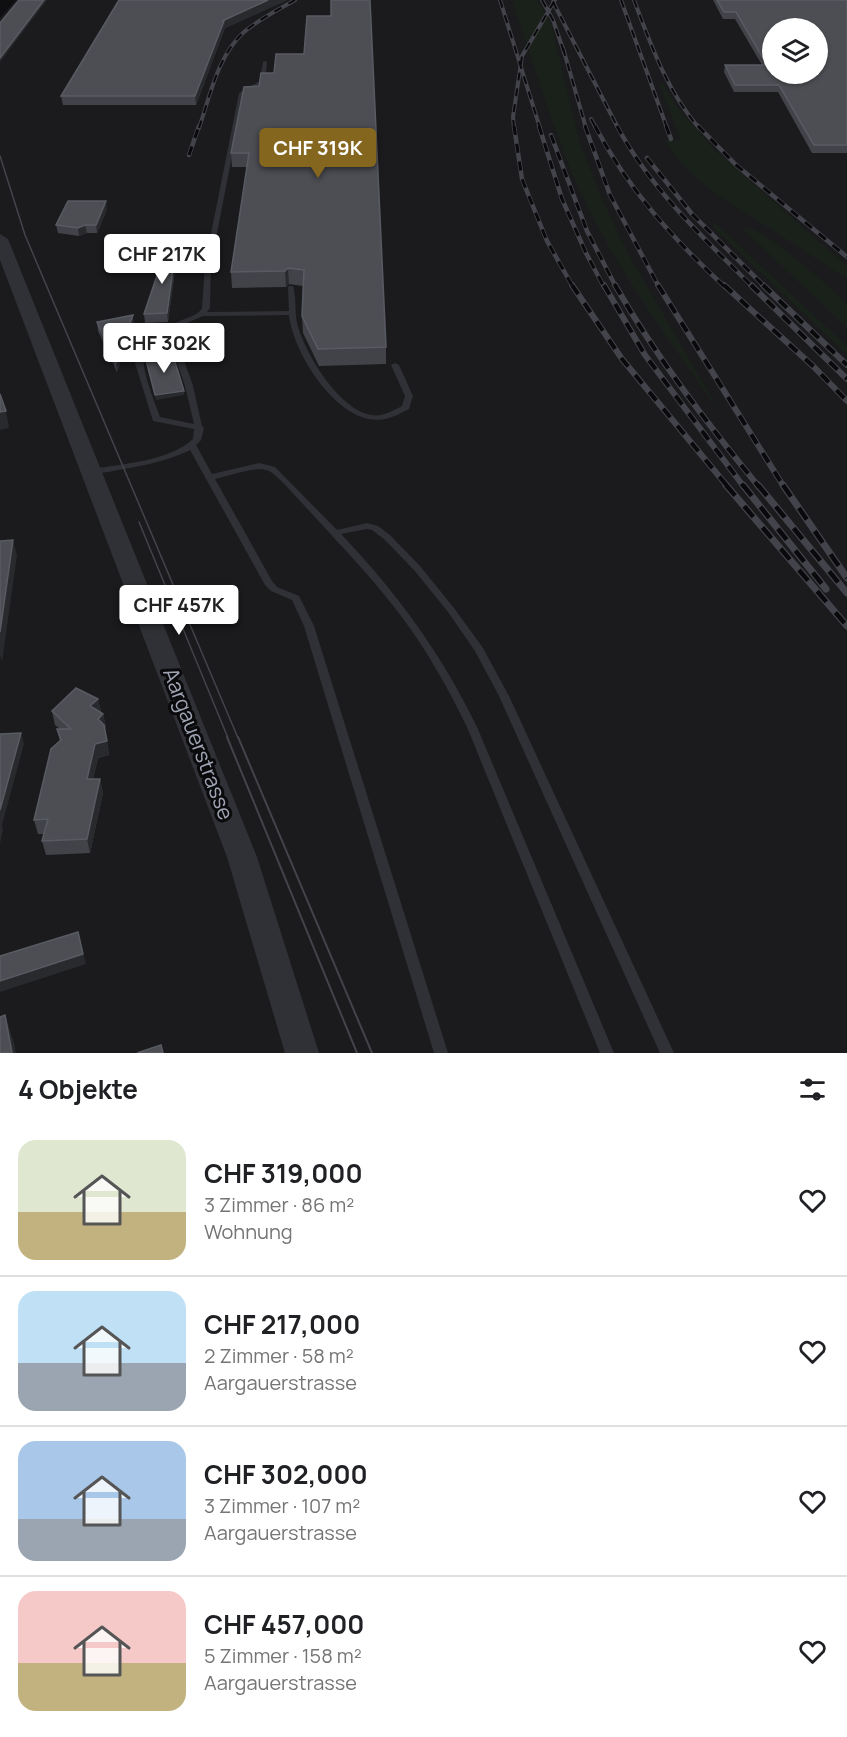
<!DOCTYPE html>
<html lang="de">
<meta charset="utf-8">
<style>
:root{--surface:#fff;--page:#f6f6f6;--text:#202124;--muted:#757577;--line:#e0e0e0;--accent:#84661f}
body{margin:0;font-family:Manrope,sans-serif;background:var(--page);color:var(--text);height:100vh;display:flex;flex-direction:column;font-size:22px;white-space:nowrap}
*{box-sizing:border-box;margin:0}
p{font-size:20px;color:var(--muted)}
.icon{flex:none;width:33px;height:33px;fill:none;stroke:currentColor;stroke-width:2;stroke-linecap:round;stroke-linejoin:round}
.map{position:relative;height:1053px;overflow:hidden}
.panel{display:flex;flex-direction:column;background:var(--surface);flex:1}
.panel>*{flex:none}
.tools{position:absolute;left:762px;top:18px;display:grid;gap:12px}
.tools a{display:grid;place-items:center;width:66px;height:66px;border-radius:50%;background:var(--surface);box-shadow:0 2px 4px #0004;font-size:30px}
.price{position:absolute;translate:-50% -51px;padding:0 14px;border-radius:6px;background:#fff;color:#222;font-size:20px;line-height:39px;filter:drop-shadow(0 2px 3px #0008)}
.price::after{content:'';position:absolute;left:50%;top:36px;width:18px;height:14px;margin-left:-9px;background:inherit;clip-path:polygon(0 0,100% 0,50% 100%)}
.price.active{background:var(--accent);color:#fff}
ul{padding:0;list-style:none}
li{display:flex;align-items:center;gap:18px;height:150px;padding:0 18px}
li+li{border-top:2px solid var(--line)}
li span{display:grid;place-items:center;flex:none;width:168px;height:120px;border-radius:18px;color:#555}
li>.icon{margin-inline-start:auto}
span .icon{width:72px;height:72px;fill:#fffc;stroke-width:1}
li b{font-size:26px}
h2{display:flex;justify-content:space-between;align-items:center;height:72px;padding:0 18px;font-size:26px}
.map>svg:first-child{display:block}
</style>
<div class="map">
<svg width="847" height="1053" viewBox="0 0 847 1053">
<rect width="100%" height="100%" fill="#0f0f11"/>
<path fill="#1b1b1e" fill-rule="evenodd" d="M 16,0 L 847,0 L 847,1053 L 0,1053 L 0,18 ZM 772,28 L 818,28 L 818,74 L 772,74 Z"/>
<g fill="#19211a">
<path d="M 512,0 L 537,0 L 551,24 L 580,143 L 599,192 L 625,248 L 721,414 C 667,337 609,260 572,173 C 549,117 532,57 512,0 Z"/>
<path d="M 659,84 L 663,84 L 678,108 L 714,149 L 847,266 L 847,279 C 820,261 793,244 766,226 C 730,203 686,179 665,140 L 681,140 Z"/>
<path d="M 713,221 L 847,346 L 847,355 L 714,228 Z"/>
<path d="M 743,229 C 746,229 749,228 752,229 C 767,232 834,290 847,304 L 847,328 Z"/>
</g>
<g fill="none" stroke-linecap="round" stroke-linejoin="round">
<path fill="#303136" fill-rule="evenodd" d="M 265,61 L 267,62 L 265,82 L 244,94 L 211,264 L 210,308 L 207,312 L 289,311 L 288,287 L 289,286 L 293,286 C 297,299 294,314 298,327 C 307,356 339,409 371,415 C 383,417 392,411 402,406 L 405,396 L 391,365 L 395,363 L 399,365 L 413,396 L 409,409 C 396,416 384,422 369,419 C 331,412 293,351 289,315 L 203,316 L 173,329 L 193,386 L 202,426 L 204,428 L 201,440 L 196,445 L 212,474 L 259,463 L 275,467 L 337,530 L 367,523 L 378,526 L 390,535 L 420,566 L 454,608 L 483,648 L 509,696 L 674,1053 L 660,1053 L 499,696 L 475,651 L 448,612 L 414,570 L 384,539 L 372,530 L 367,529 L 341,534 C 398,594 441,653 477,727 L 614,1053 L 600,1053 L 467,727 C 449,690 429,654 404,620 C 377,583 345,550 314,516 C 304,506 279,476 269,471 C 257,465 228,476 215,479 L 272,581 L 277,587 L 299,596 L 314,626 L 448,1053 L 434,1053 L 304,626 L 292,600 L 271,591 L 265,585 L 190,450 C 160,465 125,468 92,475 L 88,472 L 92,469 C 123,464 169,461 193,439 L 194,429 L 153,421 L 135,363 C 140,338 161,329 182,320 C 190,317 198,315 202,308 L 205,264 L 239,93 L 260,81 L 263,62 ZM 167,333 L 185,386 L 194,424 L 160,417 C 155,402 139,366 145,352 C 150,343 159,338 167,333 Z"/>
<path fill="#303136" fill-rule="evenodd" d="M 0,234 L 8,239 L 257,857 L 319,1053 L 285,1053 L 227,857 L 0,260 Z"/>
<g stroke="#43444b" stroke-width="1.5">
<path d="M 0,156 L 25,235 L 238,738"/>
<path d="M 139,522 L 228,738"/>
</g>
<g stroke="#43444b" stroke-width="2">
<path d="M 227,737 L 357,1053"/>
<path d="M 238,737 L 372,1053"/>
</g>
<defs>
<g id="rail-far3">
<path d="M 500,0 L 540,128"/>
<path d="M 542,0 L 553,20 L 565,55"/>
<path d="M 621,0 L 667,128"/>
<path d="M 634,0 C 651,45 667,91 699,128"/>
<path d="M 553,2 L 618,128"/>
<path d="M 563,48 L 586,128"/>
<path d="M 591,119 L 596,128"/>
<path d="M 199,128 C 210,96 218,55 244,32 C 259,19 278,10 295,0"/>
<path d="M 514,128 L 513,117 L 522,56 L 555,0"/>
</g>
<g id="rail-far2">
<path d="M 514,126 L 522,179 L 547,241 L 573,287"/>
<path d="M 539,126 L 562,199 L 586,253 L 604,287"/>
<path d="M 585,126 L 610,195 L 659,287"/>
<path d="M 595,126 C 628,189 673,239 725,287"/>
<path d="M 617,126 C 650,188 703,238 753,287"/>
<path d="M 666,126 L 671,139"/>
<path d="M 698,126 L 736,165 L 847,257"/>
<path d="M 551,135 L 587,231 L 616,287"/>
<path d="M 189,155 L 199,126"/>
<path d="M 647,158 L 692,214 L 765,287"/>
</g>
<g id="rail-far1">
<path d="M 572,285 L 622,359 L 728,487"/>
<path d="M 604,285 L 645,355 L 744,487"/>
<path d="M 615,285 C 656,357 707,423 759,487"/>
<path d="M 658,285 L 784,487"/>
<path d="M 724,285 L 814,367 L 847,401"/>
<path d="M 751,285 L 847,379"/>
<path d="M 763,285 L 847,365"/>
</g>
<g id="rail">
<path d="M 726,485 L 847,626"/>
<path d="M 743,485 L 826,589"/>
<path d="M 758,485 L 847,593"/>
<path d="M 783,485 L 847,578"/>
</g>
</defs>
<use href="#rail-far3" stroke="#43444b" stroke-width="4"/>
<use href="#rail-far2" stroke="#43444b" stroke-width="4.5"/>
<use href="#rail-far1" stroke="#43444b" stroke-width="6"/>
<use href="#rail" stroke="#43444b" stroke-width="7"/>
<use href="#rail-far3" stroke="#0a0a0c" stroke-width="2" stroke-dasharray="8" stroke-linecap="butt"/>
<use href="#rail-far2" stroke="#0a0a0c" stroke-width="3" stroke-dasharray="9" stroke-linecap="butt"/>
<use href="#rail-far1" stroke="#0a0a0c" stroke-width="4" stroke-dasharray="11" stroke-linecap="butt"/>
<use href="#rail" stroke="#0a0a0c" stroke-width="4.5" stroke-dasharray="14" stroke-linecap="butt"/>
</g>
<g fill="#424349">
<path d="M 119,0 L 287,0 L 225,28 L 196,105 L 63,105 L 61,96 Z"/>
<path d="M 713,0 L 847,0 L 847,153 L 812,153 L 778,92 L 734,92 L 724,72 L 725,65 L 762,65 L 735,19 L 723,19 Z"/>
<path d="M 244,87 L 386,347 L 386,364 L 319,366 L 303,333 L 302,316 L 303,286 L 289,284 L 286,287 L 232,288 L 231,272 L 247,167 L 232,167 L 231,153 Z"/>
<path d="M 107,209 L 97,233 L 87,233 L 79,236 L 58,233 L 56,225 Z"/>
<path d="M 176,248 L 177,256 L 168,322 L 145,323 L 144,314 Z"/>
<path d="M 97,322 L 134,324 L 117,372 L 98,331 Z"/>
<path d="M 98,699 L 101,712 L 103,714 L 106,727 L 105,728 L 109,755 L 98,758 L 93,779 L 100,779 L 103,793 L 90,853 L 46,855 L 42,841 L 44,834 L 38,834 L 34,820 L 60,741 L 57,729 L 60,729 L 55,725 L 52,711 Z"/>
</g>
<g fill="#292a2e">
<path d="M 44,0 L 47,0 L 0,62 L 0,58 Z"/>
<path d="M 268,0 L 287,0 L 225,28 L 196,105 L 195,96 L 222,21 Z"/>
<path d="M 106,201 L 107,209 L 97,233 L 96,225 Z"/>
<path d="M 85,225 L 87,233 L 79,236 L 78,228 Z"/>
<path d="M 176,248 L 177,256 L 168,322 L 167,313 Z"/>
<path d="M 288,268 L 289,284 L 286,287 L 285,271 Z"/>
<path d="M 133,315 L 134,324 L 117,372 L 116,363 Z"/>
<path d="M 184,391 L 184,395 L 156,400 L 155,395 Z"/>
<path d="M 6,411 L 9,428 L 0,430 L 0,412 Z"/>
<path d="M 13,540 L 17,555 L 2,662 L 0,655 L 0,632 Z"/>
<path d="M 98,699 L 101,713 L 90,706 Z"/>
<path d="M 103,714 L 106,727 L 105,728 L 109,755 L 98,758 L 90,793 L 87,779 L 98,719 Z"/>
<path d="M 21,733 L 24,744 L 2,825 L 3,829 L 0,844 L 0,810 Z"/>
<path d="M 100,779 L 103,793 L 90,853 L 87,839 Z"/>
<path d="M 78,932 L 86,964 L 0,992 L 0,981 Z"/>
<path d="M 5,1015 L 14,1043 L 16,1053 L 12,1053 Z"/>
</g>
<g fill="#4c4e54" stroke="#595b63" stroke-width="1.5" fill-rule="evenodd">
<path d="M 19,0 L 44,0 L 0,58 L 0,23 Z"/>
<path d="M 119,0 L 268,0 L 222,21 L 224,21 L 195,96 L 61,96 Z"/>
<path d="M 331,0 L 370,0 L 386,347 L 318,349 L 302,316 L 304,270 L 288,268 L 285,271 L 231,272 L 249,153 L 231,153 L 244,87 L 259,86 L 261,73 L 274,73 L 276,54 L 304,54 L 307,16 L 331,16 Z"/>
<path d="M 717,0 L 847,0 L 847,145 L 814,145 L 779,85 L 735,85 L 725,65 L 767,65 L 736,12 L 724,12 ZM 772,28 L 818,28 L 818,74 L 772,74 Z"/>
<path d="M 68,201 L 106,201 L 96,225 L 85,225 L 78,228 L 56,225 Z"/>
<path d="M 167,246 L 176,248 L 167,313 L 144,314 Z"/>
<path d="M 133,315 L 116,363 L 97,322 Z"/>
<path d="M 172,352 L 184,391 L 155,395 L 145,356 Z"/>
<path d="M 0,394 L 6,411 L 0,412 Z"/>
<path d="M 13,540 L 0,632 L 0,541 Z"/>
<path d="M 76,688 L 98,699 L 90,706 L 103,714 L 98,719 L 104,725 L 107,741 L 95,744 L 87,779 L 100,779 L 87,839 L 42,841 L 48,819 L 34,820 L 51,749 L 61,740 L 57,729 L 71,729 L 52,711 Z"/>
<path d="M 21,733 L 0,810 L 0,734 Z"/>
<path d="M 78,932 L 83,954 L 0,981 L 0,956 Z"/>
<path d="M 5,1015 L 12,1053 L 0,1053 L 0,1017 Z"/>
<path d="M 161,1045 L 163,1053 L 137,1053 Z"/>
</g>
<g text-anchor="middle" stroke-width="6" stroke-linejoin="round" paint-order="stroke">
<g font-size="21" fill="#9fa4b3" stroke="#0a0a0c">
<text transform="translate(198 744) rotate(69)" y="7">Aargauerstrasse</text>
</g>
</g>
</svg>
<div class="tools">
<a><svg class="icon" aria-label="layers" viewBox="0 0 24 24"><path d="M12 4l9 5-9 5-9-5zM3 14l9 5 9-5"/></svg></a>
</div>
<b class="price active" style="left:318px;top:179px">CHF 319K</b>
<b class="price" style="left:162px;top:285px">CHF 217K</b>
<b class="price" style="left:164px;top:374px">CHF 302K</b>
<b class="price" style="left:179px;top:636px">CHF 457K</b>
</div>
<section class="panel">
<h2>4 Objekte<svg class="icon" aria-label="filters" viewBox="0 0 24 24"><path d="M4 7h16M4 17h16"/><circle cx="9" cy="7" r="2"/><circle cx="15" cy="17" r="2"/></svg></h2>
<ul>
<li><span style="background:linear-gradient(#dfe7d0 60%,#c2b280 0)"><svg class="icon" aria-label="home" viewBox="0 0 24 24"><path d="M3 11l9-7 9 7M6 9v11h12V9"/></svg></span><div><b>CHF 319,000</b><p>3 Zimmer · 86 m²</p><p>Wohnung</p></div><svg class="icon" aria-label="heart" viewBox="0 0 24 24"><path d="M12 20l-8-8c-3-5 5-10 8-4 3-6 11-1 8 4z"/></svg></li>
<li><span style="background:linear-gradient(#bfe0f5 60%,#9aa5b1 0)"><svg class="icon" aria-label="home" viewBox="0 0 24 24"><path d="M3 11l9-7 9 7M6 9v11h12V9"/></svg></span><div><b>CHF 217,000</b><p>2 Zimmer · 58 m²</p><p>Aargauerstrasse</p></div><svg class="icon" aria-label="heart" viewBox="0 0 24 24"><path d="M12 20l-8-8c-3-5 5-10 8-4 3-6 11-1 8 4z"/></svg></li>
<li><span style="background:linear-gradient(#a9c7e8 65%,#9aa5b1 0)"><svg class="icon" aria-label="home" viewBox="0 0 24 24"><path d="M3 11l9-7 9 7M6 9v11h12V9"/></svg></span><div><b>CHF 302,000</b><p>3 Zimmer · 107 m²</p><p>Aargauerstrasse</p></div><svg class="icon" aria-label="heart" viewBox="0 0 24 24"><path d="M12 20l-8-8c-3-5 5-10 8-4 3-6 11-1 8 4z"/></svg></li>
<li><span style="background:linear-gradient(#f6c9c9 60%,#c2b280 0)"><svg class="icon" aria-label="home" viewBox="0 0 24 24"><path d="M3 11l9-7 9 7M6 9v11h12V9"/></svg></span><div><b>CHF 457,000</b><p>5 Zimmer · 158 m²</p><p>Aargauerstrasse</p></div><svg class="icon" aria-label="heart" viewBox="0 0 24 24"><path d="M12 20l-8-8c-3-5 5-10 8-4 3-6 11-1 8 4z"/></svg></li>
</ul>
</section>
